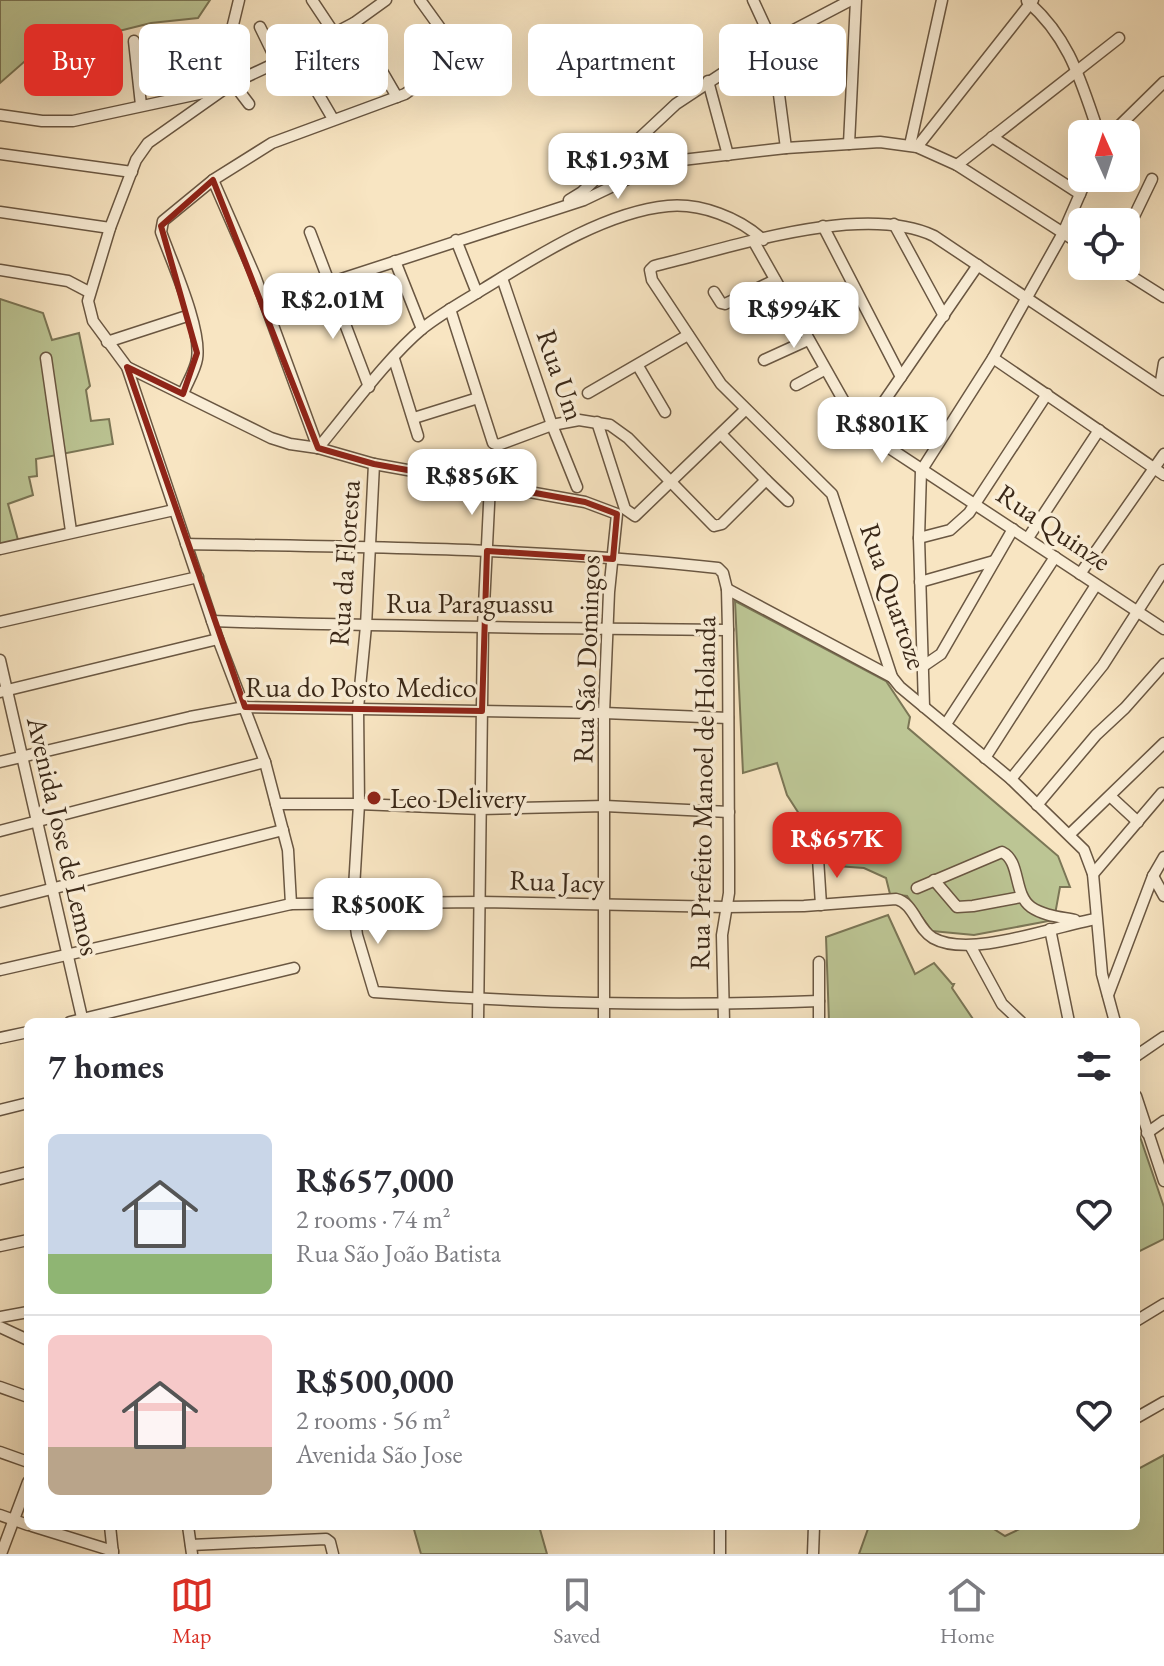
<!DOCTYPE html>
<meta charset="utf-8">
<style>
:root{--surface:#fff;--page:#f7f7f7;--text:#2b2b33;--muted:#7c7c81;--line:#e1e1e2;--accent:#d93025}
body{margin:0;font-family:"EB Garamond",serif;background:var(--page);color:var(--text);height:100vh;display:flex;flex-direction:column;font-size:30px;white-space:nowrap}
*{box-sizing:border-box;margin:0}
p{font-size:26px;color:var(--muted)}
.icon{flex:none;width:44px;height:44px;fill:none;stroke:currentColor;stroke-width:2;stroke-linecap:round;stroke-linejoin:round}
.map{position:relative;flex:1;overflow:hidden}
.sheet{position:absolute;left:24px;top:1018px;width:1116px;height:512px;display:flex;flex-direction:column;background:var(--surface);border-radius:12px;box-shadow:0 8px 32px #0002}
.sheet>*{flex:none}
.banner{position:absolute;left:24px;top:24px;width:1116px;height:72px;display:flex;gap:16px}
.needle{width:52px;rotate:357deg}
.controls{position:absolute;left:1068px;top:120px;display:grid;gap:16px}
.controls a{display:grid;place-items:center;width:72px;height:72px;border-radius:12px;background:var(--surface);box-shadow:0 8px 32px #0002;font-size:40px}
.price{position:absolute;translate:-50% -68px;padding:0 18px;border-radius:16px;background:#fff;color:#222;font-size:26px;line-height:52px;filter:drop-shadow(0 2px 4px #0008)}
.price::after{content:'';position:absolute;left:50%;top:48px;width:24px;height:18px;margin-left:-12px;background:inherit;clip-path:polygon(0 0,100% 0,50% 100%)}
.price.on{background:var(--accent);color:#fff}
ul{padding:0;list-style:none}
li{display:flex;align-items:center;gap:24px;height:200px;padding:0 24px}
li+li{border-top:2px solid var(--line)}
li span{display:grid;place-items:center;flex:none;width:224px;height:160px;border-radius:12px;color:#555}
li>.icon{margin-inline-start:auto}
span .icon{width:96px;height:96px;fill:#fffc;stroke-width:1}
li b{font-size:34px}
h2{display:flex;justify-content:space-between;align-items:center;height:96px;padding:0 24px;font-size:34px}
.pill{padding:0 28px;border-radius:12px;background:var(--surface);box-shadow:0 8px 32px #0002;font-size:28px;line-height:72px}
.pill.on{background:var(--accent);color:#fff}
.tab-bar{display:flex;justify-content:space-around;align-items:center;height:112px;border-top:2px solid var(--line);background:var(--surface);font-size:22px;color:var(--muted)}
.tab-bar a{display:grid;justify-items:center;gap:4px}
.tab-bar .on{color:var(--accent)}
.map>svg:first-child{display:block}
</style>
<div class="map">
<svg width="1164" height="1554" viewBox="0 0 1164 1554">
<rect width="100%" height="100%" fill="#f8e5c2"/>
<filter id="stains"><feTurbulence type="fractalNoise" baseFrequency=".0025" numOctaves="4"/><feColorMatrix values="0 0 0 0 .2 0 0 0 0 .09 0 0 0 0 .02 0 0 0 .5 -.17"/></filter>
<radialGradient id="worn" r=".72"><stop offset=".6" stop-color="#630" stop-opacity="0"/><stop offset="1" stop-color="#630" stop-opacity=".3"/></radialGradient>
<g fill="#bcc594" stroke="#7b7656" stroke-width="2">
<path d="M 0,0 L 210,0 L 198,18 L 151,23 L 107,34 L 65,26 L 0,83 Z"/>
<path d="M 0,299 L 43,313 L 52,340 L 79,333 L 90,386 L 86,390 L 91,421 L 109,419 L 113,444 L 36,459 L 37,476 L 29,477 L 33,495 L 8,504 L 18,540 L 0,544 Z"/>
<path d="M 735,601 L 886,681 L 910,717 L 908,728 L 1058,856 L 1070,887 L 1060,887 L 1054,920 L 974,935 L 932,931 L 907,896 L 890,894 L 886,878 L 864,868 L 837,866 L 838,833 L 812,834 L 787,795 L 777,763 L 743,773 Z"/>
<path d="M 888,915 L 915,974 L 934,963 L 952,984 L 954,984 L 952,988 L 975,1022 L 829,1022 L 826,937 Z"/>
<path d="M 1136,1125 L 1164,1207 L 1164,1239 L 1136,1253 Z"/>
<path d="M 1164,1455 L 1164,1554 L 859,1554 L 869,1526 L 989,1526 L 1005,1536 L 1026,1526 L 1136,1526 L 1136,1470 Z"/>
<path d="M 413,1526 L 539,1526 L 547,1554 L 421,1554 Z"/>
</g>
<g fill="none" stroke-linecap="round" stroke-linejoin="round">
<defs>
<g id="minor">
<path d="M 239,0 L 231,33 L 233,83 L 249,104"/>
<path d="M 312,0 L 334,33"/>
<path d="M 420,0 L 451,43"/>
<path d="M 753,0 L 772,41 L 786,148"/>
<path d="M 1027,1 C 1070,38 1081,82 1099,134"/>
<path d="M 354,23 L 397,97"/>
<path d="M 260,27 L 277,62"/>
<path d="M 185,31 L 193,94"/>
<path d="M 134,41 L 141,105"/>
<path d="M 295,54 L 333,119"/>
<path d="M 708,81 L 728,155"/>
<path d="M 0,115 L 42,121 L 73,121 L 217,90"/>
<path d="M 1111,134 L 1164,82"/>
<path d="M 992,137 L 1080,194"/>
<path d="M 849,144 L 856,0"/>
<path d="M 910,145 L 942,0"/>
<path d="M 917,147 L 1033,0"/>
<path d="M 0,154 L 132,172"/>
<path d="M 957,165 L 1119,38"/>
<path d="M 213,180 L 255,276 L 318,448"/>
<path d="M 569,200 L 582,192 L 676,104 L 767,44 L 851,0"/>
<path d="M 0,212 L 110,228"/>
<path d="M 894,224 L 944,316"/>
<path d="M 823,226 L 901,377"/>
<path d="M 310,232 L 369,387"/>
<path d="M 1126,233 L 1152,179"/>
<path d="M 456,240 L 477,293"/>
<path d="M 754,242 L 859,428 L 1164,629"/>
<path d="M 395,261 L 422,329"/>
<path d="M 1115,266 L 1164,297"/>
<path d="M 0,270 L 68,281 L 89,292"/>
<path d="M 502,278 L 552,425 L 577,487"/>
<path d="M 329,283 L 584,200 L 651,168 L 682,160 L 786,148 L 880,142 L 917,147 L 957,165 L 1082,245"/>
<path d="M 714,292 L 721,303 L 725,304 L 775,280"/>
<path d="M 450,309 L 493,443 L 498,445 L 552,425 L 579,420 L 610,425 L 628,438 L 714,526 L 722,524 L 766,480 L 721,434"/>
<path d="M 107,342 L 190,315"/>
<path d="M 46,358 L 71,531"/>
<path d="M 993,358 L 1164,475"/>
<path d="M 394,359 L 418,436"/>
<path d="M 764,360 L 808,340"/>
<path d="M 638,366 L 665,412"/>
<path d="M 127,367 L 271,438 L 290,444 L 318,448 L 374,464 L 585,502 L 617,514 L 609,592 L 604,713 L 604,1022"/>
<path d="M 796,385 L 824,370"/>
<path d="M 1160,387 L 1164,363"/>
<path d="M 588,393 L 688,335"/>
<path d="M 183,394 C 187,383 195,371 197,359 C 202,328 172,263 161,232 L 163,221 L 213,180 L 272,143 L 405,94 L 429,77 L 436,66"/>
<path d="M 414,418 L 478,398"/>
<path d="M 597,422 L 625,509 L 635,516 L 745,410"/>
<path d="M 863,432 L 978,265"/>
<path d="M 318,448 C 349,411 387,358 423,328 C 442,313 464,301 485,288 C 537,256 605,212 668,206 C 701,203 740,218 763,240"/>
<path d="M 374,464 L 366,626 L 358,708 L 359,804 L 353,905 L 357,935 L 374,992 C 522,1003 671,1007 819,1001"/>
<path d="M 766,480 L 788,501"/>
<path d="M 919,538 L 950,530 L 969,513 L 1047,394"/>
<path d="M 1028,538 L 1099,430"/>
<path d="M 186,544 C 363,547 541,548 718,568 L 723,573 L 727,589 L 728,630 L 729,866 L 729,893 L 722,935 L 724,1022"/>
<path d="M 0,549 L 174,510"/>
<path d="M 1080,574 L 1164,454"/>
<path d="M 920,582 L 994,561"/>
<path d="M 727,589 L 892,677"/>
<path d="M 212,621 C 384,627 556,628 728,630"/>
<path d="M 0,622 L 198,577"/>
<path d="M 0,660 L 83,1022"/>
<path d="M 922,667 L 941,654 L 1013,529"/>
<path d="M 0,692 L 218,639"/>
<path d="M 924,707 L 919,538 L 921,471 L 993,358 L 1026,299 L 1063,233 L 1087,178"/>
<path d="M 946,724 L 1055,557"/>
<path d="M 985,758 L 1096,585"/>
<path d="M 0,762 L 190,717 L 245,707 L 604,713 L 728,718"/>
<path d="M 1011,779 L 1103,665 L 1164,570"/>
<path d="M 1110,796 L 1138,822"/>
<path d="M 276,804 L 359,804 L 481,809 L 605,806 L 729,812"/>
<path d="M 1037,805 L 1096,735 L 1125,708 L 1164,664"/>
<path d="M 0,831 L 265,762"/>
<path d="M 1070,834 L 1164,743"/>
<path d="M 818,858 L 821,905"/>
<path d="M 1093,874 L 1162,793"/>
<path d="M 1153,876 L 1164,896"/>
<path d="M 934,880 L 957,907 L 973,906 L 1021,897"/>
<path d="M 917,888 L 1002,852 C 1021,861 1013,894 1031,907 C 1044,916 1061,917 1075,920"/>
<path d="M 0,902 L 283,830"/>
<path d="M 291,904 L 288,850 L 265,762 L 218,639 L 127,367 L 93,321 L 88,301 L 110,228 L 136,160 L 148,143 L 233,83 L 295,54 L 354,23 L 386,0"/>
<path d="M 1050,929 L 1069,1022"/>
<path d="M 971,947 L 1002,1004 L 1021,1022"/>
<path d="M 819,962 L 819,1022"/>
<path d="M 0,970 L 291,904 L 480,902 L 726,907 L 804,906 L 896,899 C 914,903 917,929 933,938 C 970,959 1054,926 1096,919"/>
<path d="M 1108,995 L 1153,876 L 1164,857"/>
<path d="M 70,1022 L 294,968"/>
<path d="M 478,1022 L 483,626 L 490,485"/>
<path d="M 1115,1022 L 1102,974 L 1093,874 L 1084,850 L 1011,779 L 900,687 L 892,677 L 832,494 L 721,384 L 652,280 L 650,270 L 654,266 C 730,248 862,202 934,236 L 1164,390"/>
<path d="M 0,1038 L 28,1032"/>
<path d="M 1136,1056 L 1164,1037"/>
<path d="M 1136,1096 L 1164,1181"/>
<path d="M 0,1110 L 28,1103"/>
<path d="M 1147,1133 L 1164,1121"/>
<path d="M 0,1179 L 28,1172"/>
<path d="M 0,1246 L 28,1240"/>
<path d="M 0,1317 L 28,1312"/>
<path d="M 1136,1321 L 1164,1304"/>
<path d="M 0,1327 L 28,1340"/>
<path d="M 0,1387 L 28,1397"/>
<path d="M 1136,1418 L 1164,1402"/>
<path d="M 0,1452 L 28,1462"/>
<path d="M 0,1515 L 28,1525"/>
<path d="M 32,1526 L 113,1551"/>
<path d="M 110,1526 L 113,1554"/>
<path d="M 188,1526 L 192,1554"/>
<path d="M 191,1545 L 326,1539 L 330,1542 L 333,1554"/>
<path d="M 1,1554 L 28,1482"/>
<path d="M 720,1554 L 720,1526"/>
<path d="M 813,1554 L 814,1526"/>
</g>
</defs>
<use href="#minor" stroke="#6a5742" stroke-width="13"/>
<use href="#minor" stroke="#faeed7" stroke-width="10"/>
</g>
<path fill="none" stroke="#8f2418" stroke-width="6" stroke-linejoin="round" d="M 213,180 L 318,448 L 374,464 L 585,502 L 617,514 L 613,559 L 487,551 L 482,711 L 245,707 L 127,367 L 183,394 L 197,353 L 161,226 Z"/>
<circle fill="#8f2418" stroke="#faeed7" stroke-width="3" cx="374" cy="798" r="8"/>
<g text-anchor="middle" stroke-width="7" stroke-linejoin="round" paint-order="stroke">
<g font-size="28" fill="#3a2818" stroke="#faeed7">
<text transform="translate(561 375) rotate(71)" y="10">Rua Um</text>
<text transform="translate(1054 527) rotate(34)" y="10">Rua Quinze</text>
<text transform="translate(344 563) rotate(-86)" y="10">Rua da Floresta</text>
<text transform="translate(894 596) rotate(71)" y="10">Rua Quartoze</text>
<text x="470" y="613">Rua Paraguassu</text>
<text transform="translate(586 659) rotate(-88)" y="10">Rua São Domingos</text>
<text x="361" y="697">Rua do Posto Medico</text>
<text transform="translate(702 793) rotate(-89)" y="10">Rua Prefeito Manoel de Holanda</text>
<text transform="translate(64 836) rotate(77)" y="10">Avenida Jose de Lemos</text>
<text transform="translate(557 881) rotate(2)" y="10">Rua Jacy</text>
</g>
<g font-size="28" fill="#3a2818" stroke="#faeed7" text-anchor="start">
<text x="390" y="808">Leo Delivery</text>
</g>
</g>
<rect width="100%" height="100%" filter="url(#stains)"/>
<rect width="100%" height="100%" fill="url(#worn)"/>
</svg>
<div class="controls">
<a><svg class="needle" viewBox="-14 -14 28 28"><path d="M0-13l5 13h-10z" fill="#e53935"/><path d="M0 13l5-13h-10z" fill="#7c7c81"/></svg></a>
<a><svg class="icon" aria-label="locate" viewBox="0 0 24 24"><circle cx="12" cy="12" r="6"/><path d="M12 2v4M12 18v4M2 12h4M18 12h4"/></svg></a>
</div>
<b class="price" style="left:618px;top:201px">R$1.93M</b>
<b class="price" style="left:333px;top:341px">R$2.01M</b>
<b class="price" style="left:794px;top:350px">R$994K</b>
<b class="price" style="left:882px;top:465px">R$801K</b>
<b class="price" style="left:472px;top:517px">R$856K</b>
<b class="price on" style="left:837px;top:880px">R$657K</b>
<b class="price" style="left:378px;top:946px">R$500K</b>
<div class="banner">
<a class="pill on">Buy</a>
<a class="pill">Rent</a>
<a class="pill">Filters</a>
<a class="pill">New</a>
<a class="pill">Apartment</a>
<a class="pill">House</a>
</div>
<section class="sheet">
<h2>7 homes<svg class="icon" aria-label="filters" viewBox="0 0 24 24"><path d="M4 7h16M4 17h16"/><circle cx="9" cy="7" r="2"/><circle cx="15" cy="17" r="2"/></svg></h2>
<ul>
<li><span style="background:linear-gradient(#c9d6e8 75%,#8fb573 0)"><svg class="icon" aria-label="home" viewBox="0 0 24 24"><path d="M3 11l9-7 9 7M6 9v11h12V9"/></svg></span><div><b>R$657,000</b><p>2 rooms · 74 m²</p><p>Rua São João Batista</p></div><svg class="icon" aria-label="heart" viewBox="0 0 24 24"><path d="M12 20l-8-8c-3-5 5-10 8-4 3-6 11-1 8 4z"/></svg></li>
<li><span style="background:linear-gradient(#f6c9c9 70%,#b9a48a 0)"><svg class="icon" aria-label="home" viewBox="0 0 24 24"><path d="M3 11l9-7 9 7M6 9v11h12V9"/></svg></span><div><b>R$500,000</b><p>2 rooms · 56 m²</p><p>Avenida São Jose</p></div><svg class="icon" aria-label="heart" viewBox="0 0 24 24"><path d="M12 20l-8-8c-3-5 5-10 8-4 3-6 11-1 8 4z"/></svg></li>
</ul>
</section>
</div>
<nav class="tab-bar">
<a class="on"><svg class="icon" aria-label="map" viewBox="0 0 24 24"><path d="M3 6l6-2 6 2 6-2v14l-6 2-6-2-6 2zM9 4v14M15 6v14"/></svg>Map</a>
<a><svg class="icon" aria-label="saved" viewBox="0 0 24 24"><path d="M7 4h10v16l-5-4-5 4z"/></svg>Saved</a>
<a><svg class="icon" aria-label="home" viewBox="0 0 24 24"><path d="M3 11l9-7 9 7M6 9v11h12V9"/></svg>Home</a>
</nav>
